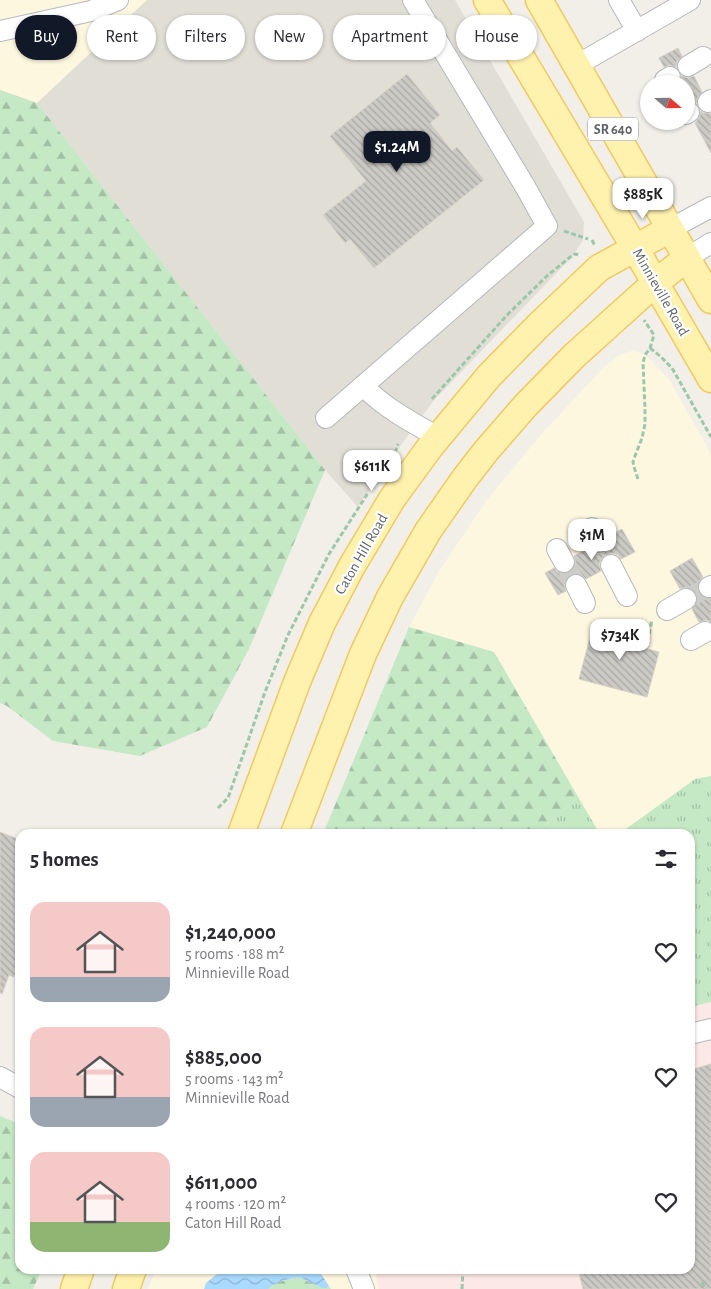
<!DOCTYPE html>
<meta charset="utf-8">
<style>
:root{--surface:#fff;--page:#f7f7f7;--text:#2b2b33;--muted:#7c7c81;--accent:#111827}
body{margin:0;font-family:"Alegreya Sans",sans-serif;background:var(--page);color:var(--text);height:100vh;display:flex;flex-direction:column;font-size:19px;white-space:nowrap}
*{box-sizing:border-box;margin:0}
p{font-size:16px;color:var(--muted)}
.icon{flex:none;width:28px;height:28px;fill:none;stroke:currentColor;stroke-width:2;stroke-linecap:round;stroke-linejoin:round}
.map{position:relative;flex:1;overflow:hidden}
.panel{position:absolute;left:15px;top:829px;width:680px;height:445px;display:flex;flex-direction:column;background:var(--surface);border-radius:15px;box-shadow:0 1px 4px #0004}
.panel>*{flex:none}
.guide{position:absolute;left:15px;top:15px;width:681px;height:45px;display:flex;gap:10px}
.needle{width:32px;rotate:110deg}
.fabs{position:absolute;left:640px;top:75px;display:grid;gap:10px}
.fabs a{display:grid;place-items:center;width:55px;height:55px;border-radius:50%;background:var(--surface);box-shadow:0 1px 4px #0004;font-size:25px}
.price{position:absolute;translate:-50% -42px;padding:0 11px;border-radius:10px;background:#fff;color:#222;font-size:16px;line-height:32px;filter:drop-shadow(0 1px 2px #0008)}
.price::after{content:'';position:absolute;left:50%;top:30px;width:15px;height:11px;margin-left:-8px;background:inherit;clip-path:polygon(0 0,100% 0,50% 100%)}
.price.active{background:var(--accent);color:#fff}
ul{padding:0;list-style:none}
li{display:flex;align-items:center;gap:15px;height:125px;padding:0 15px}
li span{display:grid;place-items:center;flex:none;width:140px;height:100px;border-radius:15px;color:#555}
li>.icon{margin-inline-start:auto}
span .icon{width:60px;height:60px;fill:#fffc;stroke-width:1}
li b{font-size:21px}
h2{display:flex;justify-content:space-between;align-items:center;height:60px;padding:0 15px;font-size:21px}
.chip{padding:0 18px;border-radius:22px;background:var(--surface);box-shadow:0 1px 4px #0004;font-size:18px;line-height:45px}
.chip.active{background:var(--accent);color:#fff}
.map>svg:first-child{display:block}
</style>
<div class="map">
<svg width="711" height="1289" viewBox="0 0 711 1289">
<defs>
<pattern id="grass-tufts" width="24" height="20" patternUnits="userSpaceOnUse" patternTransform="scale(1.25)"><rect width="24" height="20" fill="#c5e8c5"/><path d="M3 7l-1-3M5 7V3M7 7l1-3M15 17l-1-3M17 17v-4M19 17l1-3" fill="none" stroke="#a3c0a4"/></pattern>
<pattern id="forest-firs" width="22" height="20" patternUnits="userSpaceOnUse" patternTransform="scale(1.25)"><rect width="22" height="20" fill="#c5e8c5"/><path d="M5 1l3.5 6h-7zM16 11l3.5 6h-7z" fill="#a3c0a4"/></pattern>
<pattern id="water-waves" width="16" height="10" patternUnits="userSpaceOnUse" patternTransform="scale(1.25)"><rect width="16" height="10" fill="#aadaff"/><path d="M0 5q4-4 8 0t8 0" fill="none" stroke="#8eb4d2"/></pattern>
<pattern id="building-back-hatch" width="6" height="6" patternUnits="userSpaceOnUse" patternTransform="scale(1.25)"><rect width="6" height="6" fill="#cccac5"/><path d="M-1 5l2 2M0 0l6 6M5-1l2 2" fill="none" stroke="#a9a8a4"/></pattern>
</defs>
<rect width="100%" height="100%" fill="#f1efe8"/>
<g fill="#fef7e0">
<path d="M 0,0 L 147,0 L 37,103 L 0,90 Z"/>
<path d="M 631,351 L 639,352 L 651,360 L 670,381 L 711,454 L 711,776 L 695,780 L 619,834 L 600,834 L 494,652 L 409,627 L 439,571 L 487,500 L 538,438 L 604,367 L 618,356 Z"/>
<path d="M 156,1269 L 375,1269 L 379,1289 L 148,1289 Z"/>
</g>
<path fill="#e1ded6" d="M 147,0 L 455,0 L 584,222 L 583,240 L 572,257 L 434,400 L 382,471 L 358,507 L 325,470 L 37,103 Z"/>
<path fill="#fce8e6" d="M 711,999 L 711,1289 L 379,1289 L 375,1269 L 690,1269 L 690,1004 Z"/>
<g fill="url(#grass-tufts)">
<path d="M 711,776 L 711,1002 L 690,1007 L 690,834 L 619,834 L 695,779 Z"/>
<path d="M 578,797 L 600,834 L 534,834 Z"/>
</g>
<g fill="url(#forest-firs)">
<path d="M 0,90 L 37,103 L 325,470 L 249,649 L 207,727 L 140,756 L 53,741 L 7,706 L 0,703 Z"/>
<path d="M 409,627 L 494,652 L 578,797 L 534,834 L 323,834 Z"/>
<path d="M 0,1116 L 20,1124 L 20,1269 L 42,1269 L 33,1289 L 0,1289 Z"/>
<path d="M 299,1277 L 322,1288 L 327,1288 L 329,1286 L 331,1289 L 269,1289 L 270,1287 L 281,1281 Z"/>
</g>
<path fill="url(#water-waves)" d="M 223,1269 L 318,1269 L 329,1286 L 327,1288 L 322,1288 L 299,1277 L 281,1281 L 270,1287 L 269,1289 L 204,1289 L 206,1283 Z"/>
<g fill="url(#building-back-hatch)" stroke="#d6d1c6">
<path d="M 678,48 L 682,56 L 677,61 L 676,67 L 670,65 L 664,67 L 659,58 Z"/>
<path d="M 407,74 L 440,115 L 430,123 L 452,151 L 457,147 L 484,180 L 374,268 L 350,239 L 345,243 L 323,215 L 366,181 L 330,136 Z"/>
<path d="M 682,76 L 688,78 L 694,76 L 702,92 L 698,96 L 696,103 L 694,101 L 686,101 L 686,84 L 680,84 Z"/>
<path d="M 701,111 L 703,113 L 711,113 L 711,153 L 695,123 L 699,118 Z"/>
<path d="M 622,529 L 635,552 L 621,559 L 618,555 L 612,553 L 605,555 L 601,559 L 599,564 L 601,571 L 586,579 L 582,575 L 577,573 L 570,575 L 566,579 L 564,584 L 566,591 L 558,595 L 545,573 L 554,568 L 557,572 L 563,574 L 570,572 L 574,569 L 576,563 L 574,556 L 589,548 L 593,552 L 598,554 L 605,552 L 609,548 L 611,543 L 609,536 Z"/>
<path d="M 692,558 L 703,577 L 699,581 L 697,586 L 698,592 L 703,597 L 711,598 L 711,622 L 706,620 L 699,622 L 692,609 L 696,604 L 698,598 L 696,594 L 691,589 L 686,587 L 680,589 L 670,571 Z"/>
<path d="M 607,626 L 648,636 L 644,648 L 659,652 L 647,697 L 579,679 L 592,630 L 605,634 Z"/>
<path d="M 0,832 L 20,840 L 20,944 L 16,956 L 20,958 L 20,961 L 14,977 L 9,975 L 2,994 L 0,993 Z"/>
<path d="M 711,1064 L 711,1289 L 583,1289 L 578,1269 L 690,1269 L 690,1070 Z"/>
</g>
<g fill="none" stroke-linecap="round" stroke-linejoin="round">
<g stroke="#ccccc8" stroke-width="20" stroke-dasharray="20 10" stroke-linecap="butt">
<path d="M 564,562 L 576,585"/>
<path d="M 686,599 L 709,587"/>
</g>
<defs>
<g id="minor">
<path d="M 619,0 L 637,31"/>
<path d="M 0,31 L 91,11 L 118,0"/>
<path d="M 577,65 L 690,0"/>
<path d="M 688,66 L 703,57"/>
<path d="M 665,80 L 670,77"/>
<path d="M 708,102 L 711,100"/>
<path d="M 686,114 L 689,112"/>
<path d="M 670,229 L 711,207"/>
<path d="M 687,258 L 711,243"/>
<path d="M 363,386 C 385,408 411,422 438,437"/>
<path d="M 326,418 L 547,226 L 526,188 L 413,0"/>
<path d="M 592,528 L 599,542"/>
<path d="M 557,549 L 564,562"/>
<path d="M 611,565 L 627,596"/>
<path d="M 576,585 L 585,603"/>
<path d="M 709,587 L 711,586"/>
<path d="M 667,610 L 686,599"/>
<path d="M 691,640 L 705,632"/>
<path d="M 690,1034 L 711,1029"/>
<path d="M 0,1077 L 20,1088"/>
<path d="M 356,1269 L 364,1289"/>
</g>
<g id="major">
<path d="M 487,0 L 635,248 L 711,379"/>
<path d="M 539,0 L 711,300"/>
<path d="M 241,834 L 297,682 L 322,623 L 352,566 L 392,499 L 430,447 L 489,376 L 539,325 L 599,268 L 670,229"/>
<path d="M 294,834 L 363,654 L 390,597 L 428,531 L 465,478 L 486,451 L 526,405 L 574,356 L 655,283 L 687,258"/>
<path d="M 74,1289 L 81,1269"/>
<path d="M 126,1289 L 133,1269"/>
</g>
</defs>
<use href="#minor" stroke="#b5b8bc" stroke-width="22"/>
<use href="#major" stroke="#f2c960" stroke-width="29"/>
<g stroke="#9cc7a9" stroke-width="3" stroke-dasharray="5 2.5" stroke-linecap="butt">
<path d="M 564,231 L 588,239"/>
<path d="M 592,240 L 595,246"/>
<path d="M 650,348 L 660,356 L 672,368 L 711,437"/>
<path d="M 432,399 L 508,314 L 547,276 L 569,258 L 575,254 L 579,255"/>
<path d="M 382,471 L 396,450 L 398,444"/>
<path d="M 638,479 L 634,467 L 633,462 L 635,456 L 642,438 L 645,424 L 645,408 L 643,363 L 645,355 L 650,348 L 654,335 L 644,320"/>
<path d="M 649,634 L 652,620"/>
<path d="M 218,808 L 228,798 L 265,692 L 288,635 L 329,554 L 368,493"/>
<path d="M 702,1282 L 705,1289"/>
<path d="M 462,1289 L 463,1269"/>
</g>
<use href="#minor" stroke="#fff" stroke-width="20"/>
<use href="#major" stroke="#fff2af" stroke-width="26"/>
</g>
<g text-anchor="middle" stroke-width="4.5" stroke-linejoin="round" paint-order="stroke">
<rect fill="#fff" stroke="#8f9295" stroke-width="1" x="588" y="117.5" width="50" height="23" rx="4"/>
<g font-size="14" font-weight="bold" fill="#5f6368">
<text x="613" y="134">SR 640</text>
</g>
<g font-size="15" fill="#5f6368" stroke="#fff">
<text transform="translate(661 292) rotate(60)" y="5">Minnieville Road</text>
<text transform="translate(361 554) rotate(-60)" y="5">Caton Hill Road</text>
</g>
</g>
</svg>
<div class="fabs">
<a><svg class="needle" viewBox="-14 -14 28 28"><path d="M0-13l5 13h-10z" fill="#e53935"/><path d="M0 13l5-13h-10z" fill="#7c7c81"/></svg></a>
</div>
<b class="price active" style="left:397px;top:173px">$1.24M</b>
<b class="price" style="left:643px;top:220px">$885K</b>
<b class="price" style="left:372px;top:492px">$611K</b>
<b class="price" style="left:592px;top:561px">$1M</b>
<b class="price" style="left:620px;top:661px">$734K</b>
<div class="guide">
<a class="chip active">Buy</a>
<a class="chip">Rent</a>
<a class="chip">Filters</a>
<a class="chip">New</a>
<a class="chip">Apartment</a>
<a class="chip">House</a>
</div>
<section class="panel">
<h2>5 homes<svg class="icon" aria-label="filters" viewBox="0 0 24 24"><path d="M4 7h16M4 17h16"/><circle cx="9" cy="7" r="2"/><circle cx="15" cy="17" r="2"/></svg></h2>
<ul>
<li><span style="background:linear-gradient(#f6c9c9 75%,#9aa5b1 0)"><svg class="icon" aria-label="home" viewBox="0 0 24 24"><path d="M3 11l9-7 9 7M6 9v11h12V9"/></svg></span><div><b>$1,240,000</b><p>5 rooms · 188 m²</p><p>Minnieville Road</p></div><svg class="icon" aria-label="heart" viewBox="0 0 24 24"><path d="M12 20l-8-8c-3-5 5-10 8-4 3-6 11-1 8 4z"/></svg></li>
<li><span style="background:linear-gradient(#f6c9c9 70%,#9aa5b1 0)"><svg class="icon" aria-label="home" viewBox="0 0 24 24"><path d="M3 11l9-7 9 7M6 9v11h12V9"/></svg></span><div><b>$885,000</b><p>5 rooms · 143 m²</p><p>Minnieville Road</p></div><svg class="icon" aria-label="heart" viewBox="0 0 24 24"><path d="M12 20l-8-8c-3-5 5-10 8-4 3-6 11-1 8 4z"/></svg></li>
<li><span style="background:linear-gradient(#f6c9c9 70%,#8fb573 0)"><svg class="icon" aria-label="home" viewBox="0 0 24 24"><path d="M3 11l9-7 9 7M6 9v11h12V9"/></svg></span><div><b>$611,000</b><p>4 rooms · 120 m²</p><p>Caton Hill Road</p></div><svg class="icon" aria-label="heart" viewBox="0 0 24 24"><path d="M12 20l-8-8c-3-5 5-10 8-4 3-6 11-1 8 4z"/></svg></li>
</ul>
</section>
</div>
